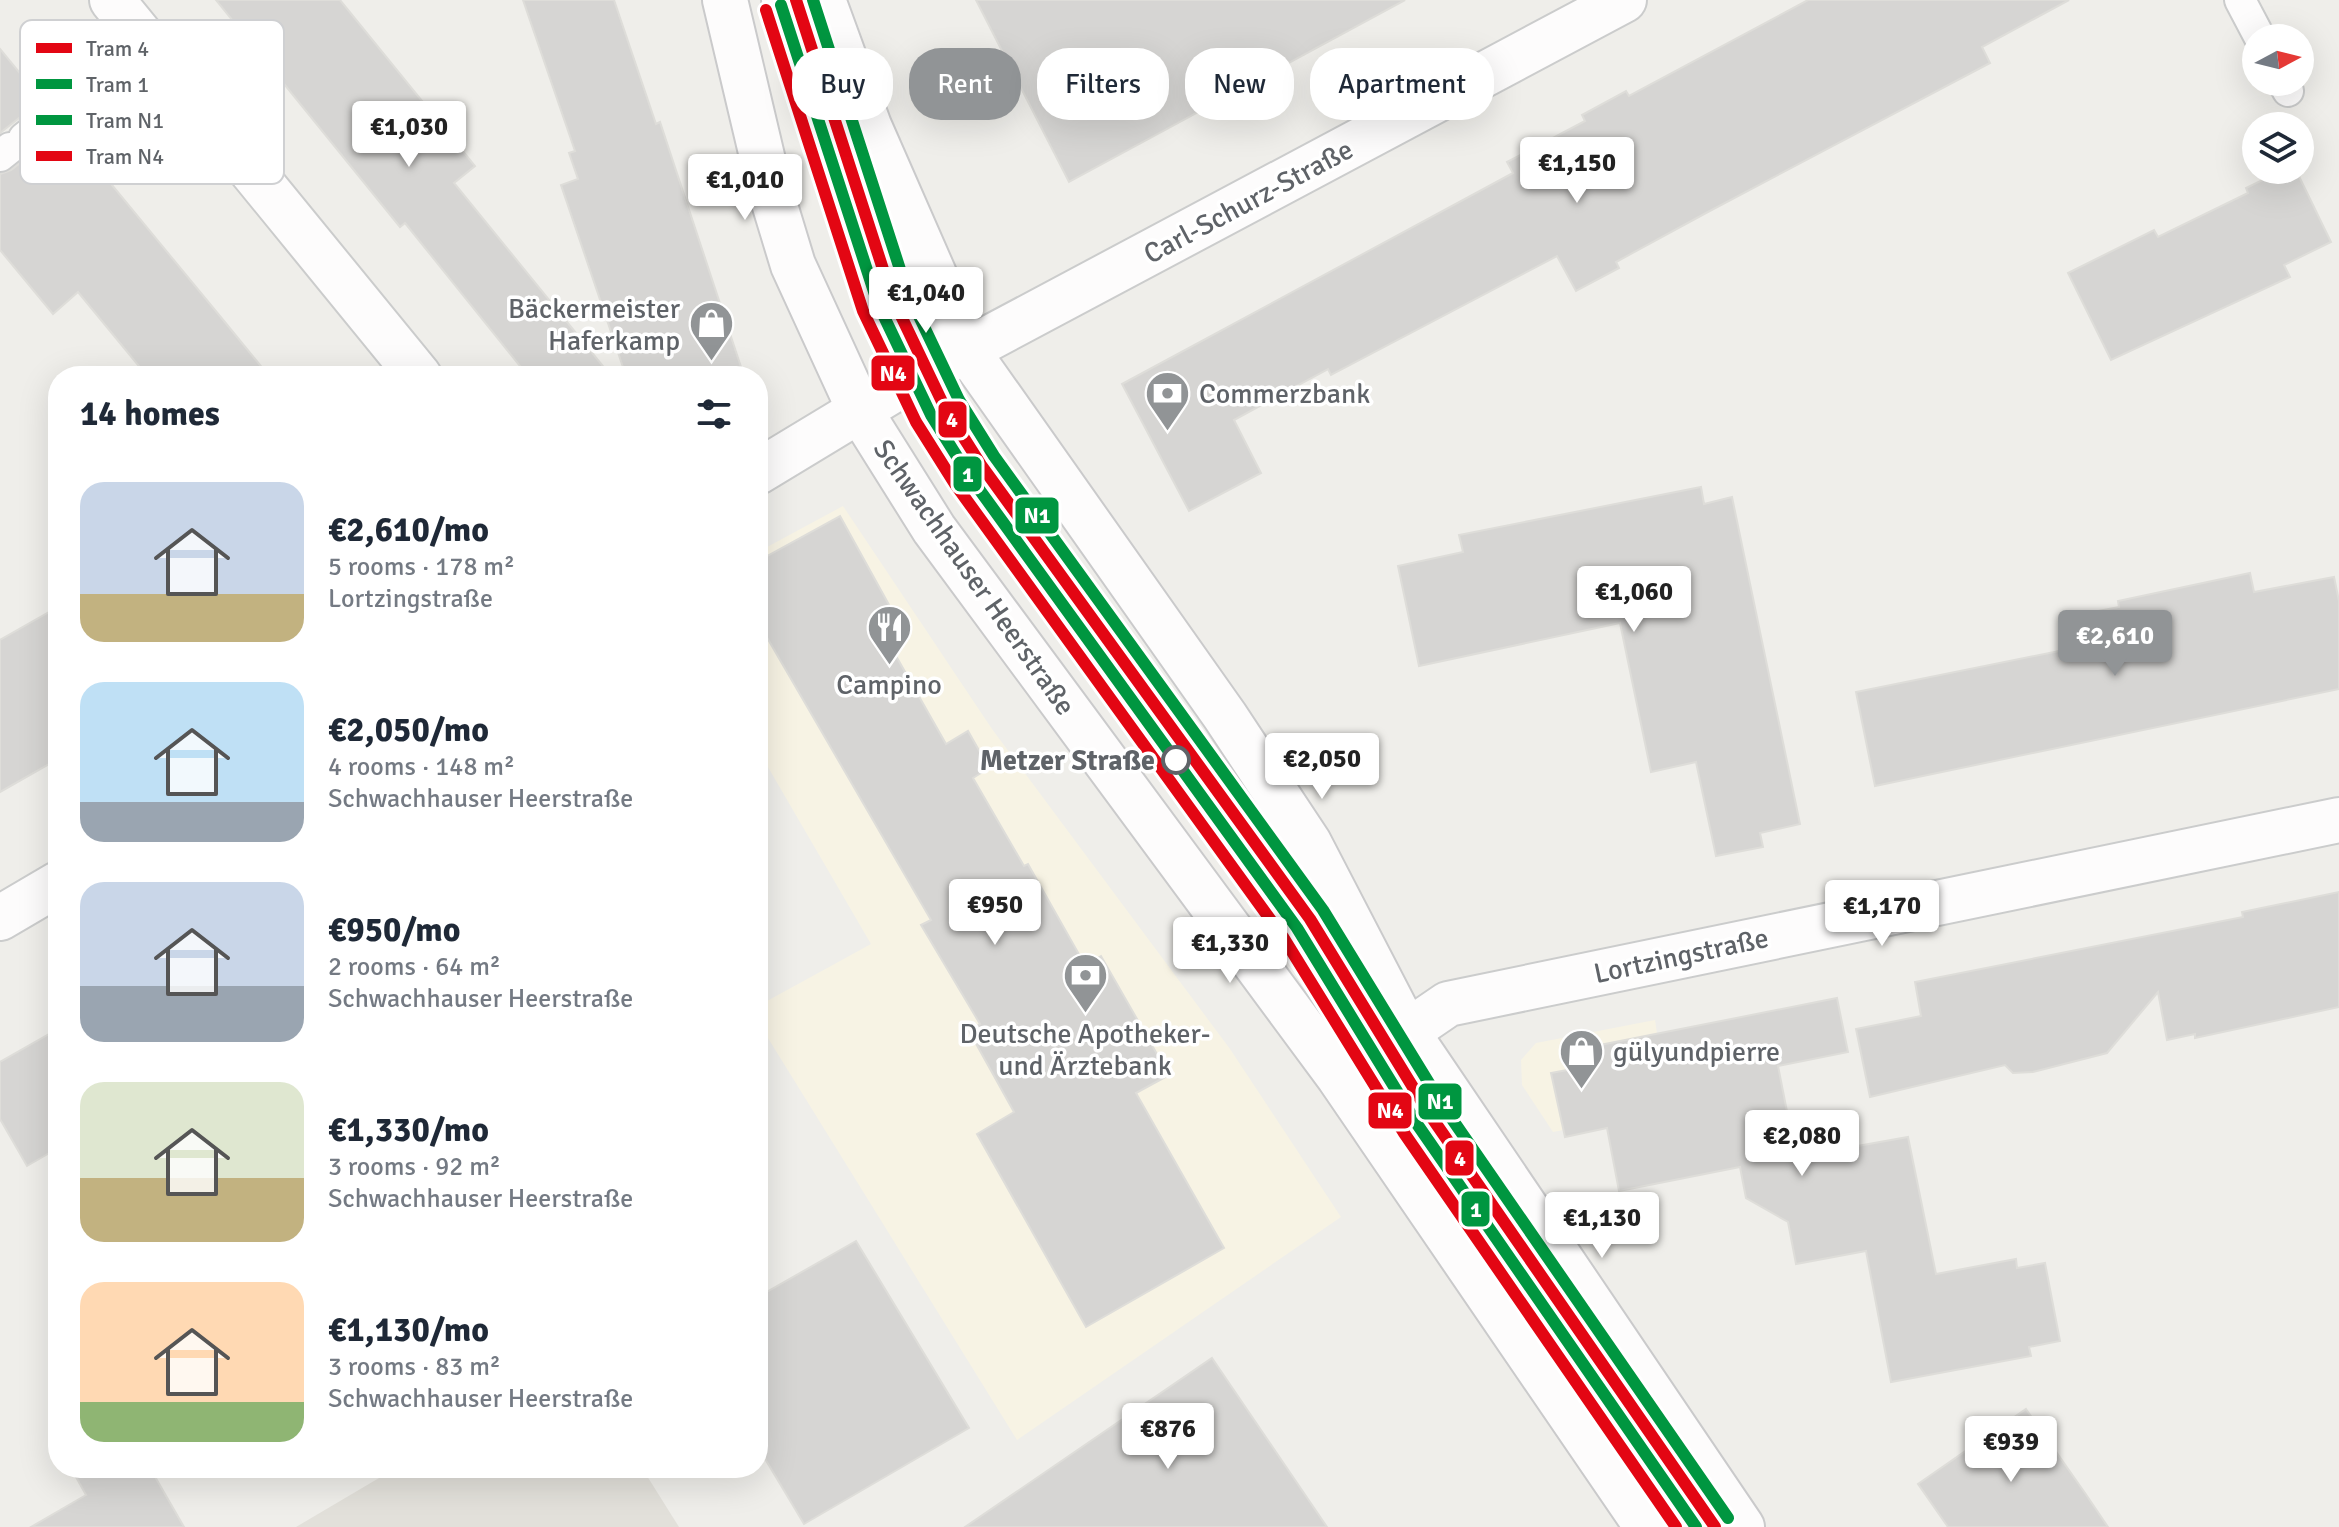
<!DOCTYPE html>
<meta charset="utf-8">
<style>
:root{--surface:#fff;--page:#f2f2f3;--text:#1f2937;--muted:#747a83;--accent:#919496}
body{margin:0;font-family:Signika,sans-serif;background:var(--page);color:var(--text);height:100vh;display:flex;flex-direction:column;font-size:30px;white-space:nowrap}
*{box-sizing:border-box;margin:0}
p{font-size:26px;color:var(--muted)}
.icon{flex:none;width:44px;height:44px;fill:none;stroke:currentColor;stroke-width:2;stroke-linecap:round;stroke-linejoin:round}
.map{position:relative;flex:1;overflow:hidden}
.drawer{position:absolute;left:48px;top:366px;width:720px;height:1112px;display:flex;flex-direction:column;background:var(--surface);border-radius:32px;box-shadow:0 8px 32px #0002}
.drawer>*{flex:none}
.guide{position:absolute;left:792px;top:48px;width:760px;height:72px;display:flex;gap:16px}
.needle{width:52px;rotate:83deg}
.fabs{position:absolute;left:2242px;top:24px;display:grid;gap:16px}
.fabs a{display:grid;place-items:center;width:72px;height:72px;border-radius:50%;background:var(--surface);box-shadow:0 8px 32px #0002;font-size:40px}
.price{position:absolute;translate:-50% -68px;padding:0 18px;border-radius:8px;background:#fff;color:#222;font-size:26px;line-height:52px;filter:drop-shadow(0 2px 4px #0008)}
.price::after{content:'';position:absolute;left:50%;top:48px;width:24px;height:18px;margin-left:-12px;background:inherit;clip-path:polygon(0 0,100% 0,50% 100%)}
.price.selected{background:var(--accent);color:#fff}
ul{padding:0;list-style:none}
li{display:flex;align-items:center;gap:24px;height:200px;padding:0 32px}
li span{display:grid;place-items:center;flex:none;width:224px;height:160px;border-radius:24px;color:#555}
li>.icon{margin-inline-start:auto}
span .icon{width:96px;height:96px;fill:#fffc;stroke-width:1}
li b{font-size:34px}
h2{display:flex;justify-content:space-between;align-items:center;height:96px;padding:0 32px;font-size:34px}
.tag{padding:0 28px;border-radius:32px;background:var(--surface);box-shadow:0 8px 32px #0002;font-size:28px;line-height:72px}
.tag.selected{background:var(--accent);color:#fff}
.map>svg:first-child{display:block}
</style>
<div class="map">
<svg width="2339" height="1527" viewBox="0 0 2339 1527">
<rect width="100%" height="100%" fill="#efeeea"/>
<g fill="#f7f3e4">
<path d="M 843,506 L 992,729 L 1230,1049 L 1341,1217 L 1017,1440 L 758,1022 L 758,1006 L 871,944 L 758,750 L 758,552 Z"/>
<path d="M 1655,1020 L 1669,1110 L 1553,1132 L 1522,1085 L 1521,1060 L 1536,1043 Z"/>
</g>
<path fill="#e2e0da" d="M 396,1468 L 642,1468 L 679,1527 L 296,1527 Z"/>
<g fill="#d6d5d3" stroke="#deddd9" stroke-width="2">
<path d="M 216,0 L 340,0 L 475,166 L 454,183 L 611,376 L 528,376 L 405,223 L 400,227 Z"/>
<path d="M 523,0 L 614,0 L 656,124 L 660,122 L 744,376 L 626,376 L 561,185 L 578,179 L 569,153 L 575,151 Z"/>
<path d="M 976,0 L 1405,0 L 1069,182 Z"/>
<path d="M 1808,0 L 2069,0 L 1982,47 L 1990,63 L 1706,213 L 1616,262 L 1619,268 L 1576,291 L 1557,256 L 1331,375 L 1328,369 L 1234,420 L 1261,473 L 1189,511 L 1122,384 L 1513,173 L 1507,162 L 1585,121 L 1582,115 L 1626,91 L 1629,96 Z"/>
<path d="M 0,49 L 42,100 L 0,133 Z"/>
<path d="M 65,128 L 224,321 L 269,376 L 147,376 L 78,292 L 53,314 L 0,250 L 0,174 L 11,170 Z"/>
<path d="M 2283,170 L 2296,170 L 2331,242 L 2284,265 L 2290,277 L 2111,360 L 2068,273 L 2154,230 L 2158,237 L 2248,193 L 2246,188 Z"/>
<path d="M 1701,487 L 1704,504 L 1732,497 L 1800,824 L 1760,833 L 1763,847 L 1716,856 L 1696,762 L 1651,772 L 1620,623 L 1419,666 L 1398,566 L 1463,552 L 1459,535 Z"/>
<path d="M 840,516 L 899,623 L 883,633 L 946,744 L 968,731 L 989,768 L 973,778 L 1024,866 L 1028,864 L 1085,965 L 1101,956 L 1169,1075 L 1136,1093 L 1224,1248 L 1086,1327 L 977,1134 L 1014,1112 L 969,1031 L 980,1024 L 921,925 L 931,920 L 758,622 L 758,561 Z"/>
<path d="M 2250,573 L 2254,592 L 2334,577 L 2339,601 L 2339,689 L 1875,786 L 1856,692 L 2074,648 L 2067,617 L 2119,607 L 2118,601 Z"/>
<path d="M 58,607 L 58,759 L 0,792 L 0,640 Z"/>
<path d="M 2339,892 L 2339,1007 L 2195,1038 L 2195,1034 L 2167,1040 L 2158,992 L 2107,1053 L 2033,1072 L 2013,1073 L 2005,1065 L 1870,1097 L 1856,1029 L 1921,1016 L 1915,982 L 2243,917 L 2242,912 Z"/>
<path d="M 1837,998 L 1848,1052 L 1778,1066 L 1796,1157 L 1908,1137 L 1936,1274 L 2016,1259 L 2017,1268 L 2045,1263 L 2060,1341 L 2029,1347 L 2031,1356 L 1891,1382 L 1866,1251 L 1796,1264 L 1788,1222 L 1746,1198 L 1740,1167 L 1619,1191 L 1607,1128 L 1565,1137 L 1551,1073 L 1567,1070 L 1580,1049 Z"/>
<path d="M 58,1029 L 58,1148 L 27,1166 L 0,1119 L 0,1062 Z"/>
<path d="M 856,1241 L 969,1428 L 804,1524 L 758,1447 L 758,1297 Z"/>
<path d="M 1212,1358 L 1327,1527 L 965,1527 Z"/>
<path d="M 2026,1409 L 2085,1493 L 2108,1527 L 1948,1527 L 1918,1484 Z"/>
<path d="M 71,1468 L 150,1468 L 184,1527 L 31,1527 L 86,1495 Z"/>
</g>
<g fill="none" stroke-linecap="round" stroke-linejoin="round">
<defs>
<g id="service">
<path d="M 777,0 L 884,316 L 942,430 L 1298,927 L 1419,1121 L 1701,1527"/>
<path d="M 2240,0 L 2260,38"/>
<path d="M 2283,82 L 2288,91"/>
<path d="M 24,138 L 145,41"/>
<path d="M 0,156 L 10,148"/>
</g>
<g id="minor">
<path d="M 112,0 L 419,376"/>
<path d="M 758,472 L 905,383 L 1624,0"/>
<path d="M 0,918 L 58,884"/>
<path d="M 1407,1032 L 1448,1004 L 2339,820"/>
</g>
<g id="secondary">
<path d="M 725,0 L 769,186 L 793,265 L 860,411 L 934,529 L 1339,1077 L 1647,1527"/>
<path d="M 823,0 L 869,126 L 968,352 L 1225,716 L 1309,843 L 1407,1032 L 1742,1527"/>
</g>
</defs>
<use href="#service" stroke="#cbcccc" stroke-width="34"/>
<use href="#minor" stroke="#cbcccc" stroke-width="48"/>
<use href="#secondary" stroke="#cacacb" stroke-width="48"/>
<use href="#service" stroke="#fdfcfc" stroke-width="30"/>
<use href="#minor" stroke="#fdfcfc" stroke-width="44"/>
<use href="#secondary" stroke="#fdfcfc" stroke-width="44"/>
<defs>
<path id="tram-1" d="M 796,0 L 892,297 L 945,408 L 981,465 L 1310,919 L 1430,1115 L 1715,1527"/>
<path id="tram-2" d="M 781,5 L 878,304 L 931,415 L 968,474 L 1297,928 L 1417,1124 L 1696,1527"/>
<path id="tram-3" d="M 813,0 L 907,291 L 959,400 L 994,456 L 1323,910 L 1443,1106 L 1728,1518"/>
<path id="tram-4" d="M 766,10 L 863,311 L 916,422 L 955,484 L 1283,937 L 1404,1133 L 1676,1527"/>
</defs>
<use href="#tram-1" stroke="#fff" stroke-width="18"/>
<use href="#tram-2" stroke="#fff" stroke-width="18"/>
<use href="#tram-3" stroke="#fff" stroke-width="18"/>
<use href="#tram-4" stroke="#fff" stroke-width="18"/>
<use href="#tram-1" stroke="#e30613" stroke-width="12"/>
<use href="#tram-2" stroke="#009640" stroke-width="12"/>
<use href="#tram-3" stroke="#009640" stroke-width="12"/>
<use href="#tram-4" stroke="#e30613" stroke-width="12"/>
</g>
<defs>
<symbol id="shop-pin" viewBox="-11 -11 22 30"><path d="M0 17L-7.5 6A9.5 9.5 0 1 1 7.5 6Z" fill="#919496" stroke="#fff"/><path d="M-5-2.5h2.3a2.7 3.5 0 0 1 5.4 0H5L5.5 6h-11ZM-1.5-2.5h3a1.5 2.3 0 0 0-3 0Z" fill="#fff"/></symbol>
<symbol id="bank-pin" viewBox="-11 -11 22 30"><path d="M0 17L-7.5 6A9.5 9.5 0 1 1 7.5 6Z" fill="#919496" stroke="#fff"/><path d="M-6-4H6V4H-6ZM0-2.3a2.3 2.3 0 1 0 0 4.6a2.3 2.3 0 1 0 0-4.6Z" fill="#fff"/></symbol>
<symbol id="restaurant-pin" viewBox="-11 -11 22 30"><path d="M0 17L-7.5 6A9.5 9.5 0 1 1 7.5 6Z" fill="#919496" stroke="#fff"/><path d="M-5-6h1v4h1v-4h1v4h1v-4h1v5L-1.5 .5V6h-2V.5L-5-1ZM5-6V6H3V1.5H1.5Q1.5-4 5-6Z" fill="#fff"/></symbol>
</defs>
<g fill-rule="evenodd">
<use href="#shop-pin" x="686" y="298" width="51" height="69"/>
<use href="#bank-pin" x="1142" y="368" width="51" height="69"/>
<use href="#restaurant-pin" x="864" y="602" width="51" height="69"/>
<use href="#bank-pin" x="1060" y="950" width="51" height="69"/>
<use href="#shop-pin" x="1556" y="1026" width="51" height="69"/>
</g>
<circle fill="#fff" stroke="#5f6368" stroke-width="4" cx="1176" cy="760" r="13"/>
<g text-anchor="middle" stroke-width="7" stroke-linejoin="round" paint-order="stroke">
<g font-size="28" fill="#5f6368" stroke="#fff">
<text transform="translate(1248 201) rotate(-28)" y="10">Carl-Schurz-Straße</text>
<text transform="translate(975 577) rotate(55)" y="10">Schwachhauser Heerstraße</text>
<text transform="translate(1681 955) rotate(-12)" y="10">Lortzingstraße</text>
</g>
<g font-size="28" fill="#5f6368" stroke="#fff" text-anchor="start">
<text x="680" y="318" text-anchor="end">Bäckermeister<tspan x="680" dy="32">Haferkamp</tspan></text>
<text x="1199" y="403">Commerzbank</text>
<text x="889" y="694" text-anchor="middle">Campino</text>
<text x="1085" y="1043" text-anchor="middle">Deutsche Apotheker-<tspan x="1085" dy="32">und Ärztebank</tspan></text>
<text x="1613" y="1061">gülyundpierre</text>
</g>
<g font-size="28" font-weight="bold" fill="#5f6368" stroke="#fff" text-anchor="end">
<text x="1155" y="770">Metzer Straße</text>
</g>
</g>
<rect x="20" y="20" width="264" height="164" rx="12" fill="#fff" stroke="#cfd0d2" stroke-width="2"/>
<rect x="36" y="43" width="36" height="10" fill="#e30613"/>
<rect x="36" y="79" width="36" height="10" fill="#009640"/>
<rect x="36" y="115" width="36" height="10" fill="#009640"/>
<rect x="36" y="151" width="36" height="10" fill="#e30613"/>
<g font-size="22" fill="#5f6368">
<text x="86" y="56">Tram 4</text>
<text x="86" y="92">Tram 1</text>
<text x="86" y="128">Tram N1</text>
<text x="86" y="164">Tram N4</text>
</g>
<g stroke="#fff" stroke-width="3">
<rect x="870" y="354" width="46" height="38" rx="8" fill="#e30613"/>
<rect x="937" y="400" width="31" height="39" rx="8" fill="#e30613"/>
<rect x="952" y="455" width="31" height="38" rx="8" fill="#009640"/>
<rect x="1014" y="496" width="46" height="39" rx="8" fill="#009640"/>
<rect x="1417" y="1082" width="46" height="39" rx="8" fill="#009640"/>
<rect x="1367" y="1091" width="46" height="39" rx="8" fill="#e30613"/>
<rect x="1444" y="1139" width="31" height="38" rx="8" fill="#e30613"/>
<rect x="1460" y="1190" width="31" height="38" rx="8" fill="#009640"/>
</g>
<g font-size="22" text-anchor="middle" font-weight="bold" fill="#fff">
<text x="893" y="381">N4</text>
<text x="952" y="427">4</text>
<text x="968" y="482">1</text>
<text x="1037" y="523">N1</text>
<text x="1440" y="1109">N1</text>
<text x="1390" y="1118">N4</text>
<text x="1460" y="1166">4</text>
<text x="1476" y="1217">1</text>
</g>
</svg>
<div class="fabs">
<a><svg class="needle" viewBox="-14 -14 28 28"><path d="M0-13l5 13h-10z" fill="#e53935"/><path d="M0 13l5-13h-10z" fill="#747a83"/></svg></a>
<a><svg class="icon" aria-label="layers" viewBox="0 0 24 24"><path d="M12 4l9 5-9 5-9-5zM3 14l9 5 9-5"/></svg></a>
</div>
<b class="price" style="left:409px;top:169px">€1,030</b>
<b class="price" style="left:1577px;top:205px">€1,150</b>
<b class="price" style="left:745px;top:222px">€1,010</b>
<b class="price" style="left:926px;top:335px">€1,040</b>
<b class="price" style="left:1634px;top:634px">€1,060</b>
<b class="price selected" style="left:2115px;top:678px">€2,610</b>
<b class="price" style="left:1322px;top:801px">€2,050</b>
<b class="price" style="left:995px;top:947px">€950</b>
<b class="price" style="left:1882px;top:948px">€1,170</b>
<b class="price" style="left:1230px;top:985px">€1,330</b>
<b class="price" style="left:1802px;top:1178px">€2,080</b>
<b class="price" style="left:1602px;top:1260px">€1,130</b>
<b class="price" style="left:1168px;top:1471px">€876</b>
<b class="price" style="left:2011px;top:1484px">€939</b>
<div class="guide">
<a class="tag">Buy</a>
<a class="tag selected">Rent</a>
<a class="tag">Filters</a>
<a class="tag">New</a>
<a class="tag">Apartment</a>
</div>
<section class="drawer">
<h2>14 homes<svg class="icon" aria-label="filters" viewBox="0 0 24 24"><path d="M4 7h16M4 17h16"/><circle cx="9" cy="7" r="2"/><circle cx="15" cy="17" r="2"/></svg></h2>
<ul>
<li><span style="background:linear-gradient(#c9d6e8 70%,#c2b280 0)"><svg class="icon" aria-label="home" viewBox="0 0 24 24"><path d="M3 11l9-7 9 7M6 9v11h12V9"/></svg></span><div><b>€2,610/mo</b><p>5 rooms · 178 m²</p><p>Lortzingstraße</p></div></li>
<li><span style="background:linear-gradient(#bfe0f5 75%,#9aa5b1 0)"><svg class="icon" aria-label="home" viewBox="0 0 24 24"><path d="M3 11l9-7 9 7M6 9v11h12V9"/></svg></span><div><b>€2,050/mo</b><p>4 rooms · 148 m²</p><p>Schwachhauser Heerstraße</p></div></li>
<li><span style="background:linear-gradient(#c9d6e8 65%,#9aa5b1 0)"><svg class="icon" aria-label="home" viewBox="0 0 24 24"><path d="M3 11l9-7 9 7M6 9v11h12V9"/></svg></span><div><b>€950/mo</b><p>2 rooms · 64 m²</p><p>Schwachhauser Heerstraße</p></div></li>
<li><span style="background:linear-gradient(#dfe7d0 60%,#c2b280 0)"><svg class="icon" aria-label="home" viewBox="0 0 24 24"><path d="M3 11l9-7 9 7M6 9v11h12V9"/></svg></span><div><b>€1,330/mo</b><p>3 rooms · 92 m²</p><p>Schwachhauser Heerstraße</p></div></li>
<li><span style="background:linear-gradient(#ffd9b3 75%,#8fb573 0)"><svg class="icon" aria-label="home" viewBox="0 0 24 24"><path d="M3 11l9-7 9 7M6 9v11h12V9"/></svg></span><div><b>€1,130/mo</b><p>3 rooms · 83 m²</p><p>Schwachhauser Heerstraße</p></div></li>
</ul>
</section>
</div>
